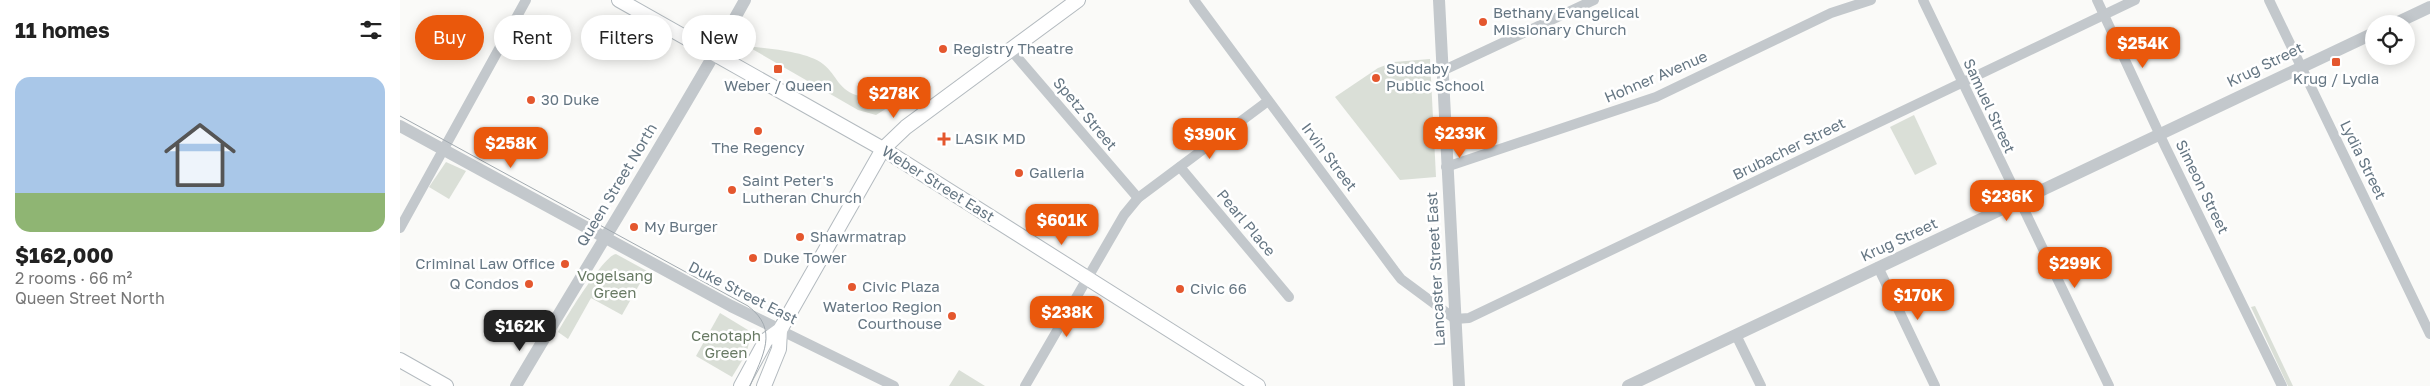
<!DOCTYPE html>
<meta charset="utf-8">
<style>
:root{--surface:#fff;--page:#f2f2f2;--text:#222;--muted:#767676;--accent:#ea580c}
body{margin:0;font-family:"Golos Text",sans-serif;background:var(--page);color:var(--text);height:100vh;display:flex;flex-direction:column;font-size:19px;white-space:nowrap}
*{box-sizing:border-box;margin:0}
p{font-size:16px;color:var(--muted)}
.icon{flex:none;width:28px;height:28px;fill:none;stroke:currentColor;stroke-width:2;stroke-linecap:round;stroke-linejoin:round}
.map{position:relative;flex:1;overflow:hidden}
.panel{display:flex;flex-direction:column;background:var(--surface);width:400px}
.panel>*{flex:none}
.banner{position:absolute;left:15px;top:15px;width:475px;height:45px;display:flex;gap:10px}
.buttons{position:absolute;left:1965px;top:15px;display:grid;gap:10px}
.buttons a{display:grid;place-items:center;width:50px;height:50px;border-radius:50%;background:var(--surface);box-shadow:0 2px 12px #0003;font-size:25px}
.price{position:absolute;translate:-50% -42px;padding:0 11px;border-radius:10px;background:var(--accent);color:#fff;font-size:16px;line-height:32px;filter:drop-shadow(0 1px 2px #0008)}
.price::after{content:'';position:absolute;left:50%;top:30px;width:15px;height:11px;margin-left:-8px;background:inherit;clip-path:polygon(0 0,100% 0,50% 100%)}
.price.on{background:#222;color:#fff}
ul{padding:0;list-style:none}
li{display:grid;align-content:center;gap:10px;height:265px;padding:0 15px}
li span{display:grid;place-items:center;height:155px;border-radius:15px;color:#555}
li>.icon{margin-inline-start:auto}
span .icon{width:90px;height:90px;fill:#fffc;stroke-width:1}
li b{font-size:21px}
h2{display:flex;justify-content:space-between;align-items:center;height:60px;padding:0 15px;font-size:21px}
.chip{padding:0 18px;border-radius:22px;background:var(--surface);box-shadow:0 2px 12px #0003;font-size:18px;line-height:45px}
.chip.on{background:var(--accent);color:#fff}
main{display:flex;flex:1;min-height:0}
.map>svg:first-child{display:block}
</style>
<main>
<section class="panel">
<h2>11 homes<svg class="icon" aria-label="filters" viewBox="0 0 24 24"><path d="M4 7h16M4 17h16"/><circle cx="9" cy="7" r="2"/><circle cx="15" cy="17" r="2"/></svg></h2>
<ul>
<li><span style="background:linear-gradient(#a9c7e8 75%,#8fb573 0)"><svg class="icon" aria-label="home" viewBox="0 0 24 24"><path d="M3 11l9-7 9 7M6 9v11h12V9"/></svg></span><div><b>$162,000</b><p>2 rooms · 66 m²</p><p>Queen Street North</p></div></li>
</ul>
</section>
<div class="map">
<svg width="2030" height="386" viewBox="0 0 2030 386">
<rect width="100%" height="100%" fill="#fafaf8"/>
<g fill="#dadfd7">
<path d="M 347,46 C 368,49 406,51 423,64 C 438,76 438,91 460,96 L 481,79 L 500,100 L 476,115 L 458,110 Z"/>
<path d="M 1030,59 L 1036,177 L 1000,180 L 935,97 L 978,68 L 994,62 Z"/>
<path d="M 1514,115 L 1537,164 L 1515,175 L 1490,127 Z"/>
<path d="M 46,162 L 66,171 L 49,199 L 29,187 Z"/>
<path d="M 216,254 L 247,271 L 222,315 L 191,298 L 168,339 L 158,332 C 165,319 204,255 216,254 Z"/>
<path d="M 1855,306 L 1893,386 L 1888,386 L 1851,307 Z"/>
<path d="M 320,313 L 348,330 L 351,336 L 346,354 L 332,377 L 296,356 Z"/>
<path d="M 559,370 L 585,386 L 549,386 Z"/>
</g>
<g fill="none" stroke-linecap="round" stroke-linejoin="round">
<defs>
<g id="secondary">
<path d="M 219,0 L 483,149 L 858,386"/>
<path d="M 0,360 L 46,386"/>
<path d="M 341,386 L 366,340 L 380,330 L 483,149 L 506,127 L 678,0"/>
<path d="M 364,386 L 379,349 L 380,330"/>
</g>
</defs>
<use href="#secondary" stroke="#b3babf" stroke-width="16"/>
<g stroke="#c3c8cc" stroke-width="10">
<path d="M 794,0 L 994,270 L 1001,279 L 1055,319 L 1069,318 L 1735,0"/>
<path d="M 1523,0 L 1709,386"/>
<path d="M 1697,0 L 1765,146 L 1882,386"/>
<path d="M 1869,0 L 2030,334"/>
<path d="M 610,49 L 738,198"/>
<path d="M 1042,71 L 1194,0"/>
<path d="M 780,167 L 889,297"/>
<path d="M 1046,167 L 1256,97 L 1431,13 L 1471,0"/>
<path d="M 0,228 L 126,0"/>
<path d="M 1478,267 L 1535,386"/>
<path d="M 380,330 L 494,386"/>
<path d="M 1336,335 L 1361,386"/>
<path d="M 625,386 L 724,215 L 738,198 L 868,101"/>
</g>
<g stroke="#c3c8cc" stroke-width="12">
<path d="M 1039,0 L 1059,386"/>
<path d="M 1994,24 L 2030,7"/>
<path d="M 0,126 L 331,306 L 380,330"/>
<path d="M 116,386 C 192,257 272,131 345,0"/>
<path d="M 1228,386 L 1974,33"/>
</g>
<use href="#secondary" stroke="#fff" stroke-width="14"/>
<path stroke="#a2aab0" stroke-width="1" d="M 0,116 L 348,306 C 380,330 362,356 350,386"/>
</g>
<g fill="#e4572e" stroke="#fff" stroke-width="2">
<circle cx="1083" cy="22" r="5"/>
<circle cx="543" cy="49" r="5"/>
<rect x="1931" y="57" width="10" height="10" rx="2.5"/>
<rect x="373" y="64" width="10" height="10" rx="2.5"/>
<circle cx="976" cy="78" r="5"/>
<circle cx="131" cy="100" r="5"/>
<circle cx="358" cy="131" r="5"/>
<path d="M541.5 131.5h5v5h5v5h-5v5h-5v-5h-5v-5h5z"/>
<circle cx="619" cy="173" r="5"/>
<circle cx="332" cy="190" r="5"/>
<circle cx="234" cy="227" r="5"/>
<circle cx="400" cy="237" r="5"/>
<circle cx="353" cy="258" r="5"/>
<circle cx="165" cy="264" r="5"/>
<circle cx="129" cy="284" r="5"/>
<circle cx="452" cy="287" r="5"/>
<circle cx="780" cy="289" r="5"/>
<circle cx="552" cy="316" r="5"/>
</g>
<g text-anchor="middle" stroke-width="5" stroke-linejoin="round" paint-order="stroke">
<g font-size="15" fill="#657683" stroke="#fff" text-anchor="start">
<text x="1093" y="18">Bethany Evangelical<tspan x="1093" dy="17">Missionary Church</tspan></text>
<text x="553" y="54">Registry Theatre</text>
<text x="986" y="74">Suddaby<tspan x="986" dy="17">Public School</tspan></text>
<text x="1936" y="84" text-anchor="middle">Krug / Lydia</text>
<text x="378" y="91" text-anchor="middle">Weber / Queen</text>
<text x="141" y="105">30 Duke</text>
<text x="555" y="144">LASIK MD</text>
<text x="358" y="153" text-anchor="middle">The Regency</text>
<text x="629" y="178">Galleria</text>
<text x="342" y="186">Saint Peter's<tspan x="342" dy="17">Lutheran Church</tspan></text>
<text x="244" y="232">My Burger</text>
<text x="410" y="242">Shawrmatrap</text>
<text x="363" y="263">Duke Tower</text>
<text x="155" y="269" text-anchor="end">Criminal Law Office</text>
<text x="119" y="289" text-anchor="end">Q Condos</text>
<text x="462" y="292">Civic Plaza</text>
<text x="790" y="294">Civic 66</text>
<text x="542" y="312" text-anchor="end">Waterloo Region<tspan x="542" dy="17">Courthouse</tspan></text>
</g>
<g font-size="15" fill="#657683" stroke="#fff">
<text transform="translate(1865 65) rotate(-26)" y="5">Krug Street</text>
<text transform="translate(1256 77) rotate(-23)" y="5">Hohner Avenue</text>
<text transform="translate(1589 106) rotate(65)" y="5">Samuel Street</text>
<text transform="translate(685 114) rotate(50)" y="5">Spetz Street</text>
<text transform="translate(1389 149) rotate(-26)" y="5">Brubacher Street</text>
<text transform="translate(929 157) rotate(53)" y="5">Irvin Street</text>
<text transform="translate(1963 160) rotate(64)" y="5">Lydia Street</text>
<text transform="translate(538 184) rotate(32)" y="5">Weber Street East</text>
<text transform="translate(217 185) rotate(-59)" y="5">Queen Street North</text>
<text transform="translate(1802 187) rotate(64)" y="5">Simeon Street</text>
<text transform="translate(846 223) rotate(50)" y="5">Pearl Place</text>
<text transform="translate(1499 240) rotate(-25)" y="5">Krug Street</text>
<text transform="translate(1036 269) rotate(-93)" y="5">Lancaster Street East</text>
<text transform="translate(343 293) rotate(27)" y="5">Duke Street East</text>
</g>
<g font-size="15" fill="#687a64" stroke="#fff">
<text x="215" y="281">Vogelsang<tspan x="215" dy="17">Green</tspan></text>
<text x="326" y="341">Cenotaph<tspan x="326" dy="17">Green</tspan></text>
</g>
</g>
</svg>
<div class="buttons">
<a><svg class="icon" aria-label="locate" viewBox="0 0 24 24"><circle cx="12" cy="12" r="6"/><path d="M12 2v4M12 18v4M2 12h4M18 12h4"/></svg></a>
</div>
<b class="price" style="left:1743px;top:69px">$254K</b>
<b class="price" style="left:494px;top:119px">$278K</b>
<b class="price" style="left:1060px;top:159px">$233K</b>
<b class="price" style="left:810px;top:160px">$390K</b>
<b class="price" style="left:111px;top:169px">$258K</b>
<b class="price" style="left:1607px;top:222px">$236K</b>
<b class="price" style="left:662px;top:246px">$601K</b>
<b class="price" style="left:1675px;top:289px">$299K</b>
<b class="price" style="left:1518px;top:321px">$170K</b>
<b class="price" style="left:667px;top:338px">$238K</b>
<b class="price on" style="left:120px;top:352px">$162K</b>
<div class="banner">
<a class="chip on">Buy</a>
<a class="chip">Rent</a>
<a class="chip">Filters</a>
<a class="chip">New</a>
</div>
</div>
</main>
